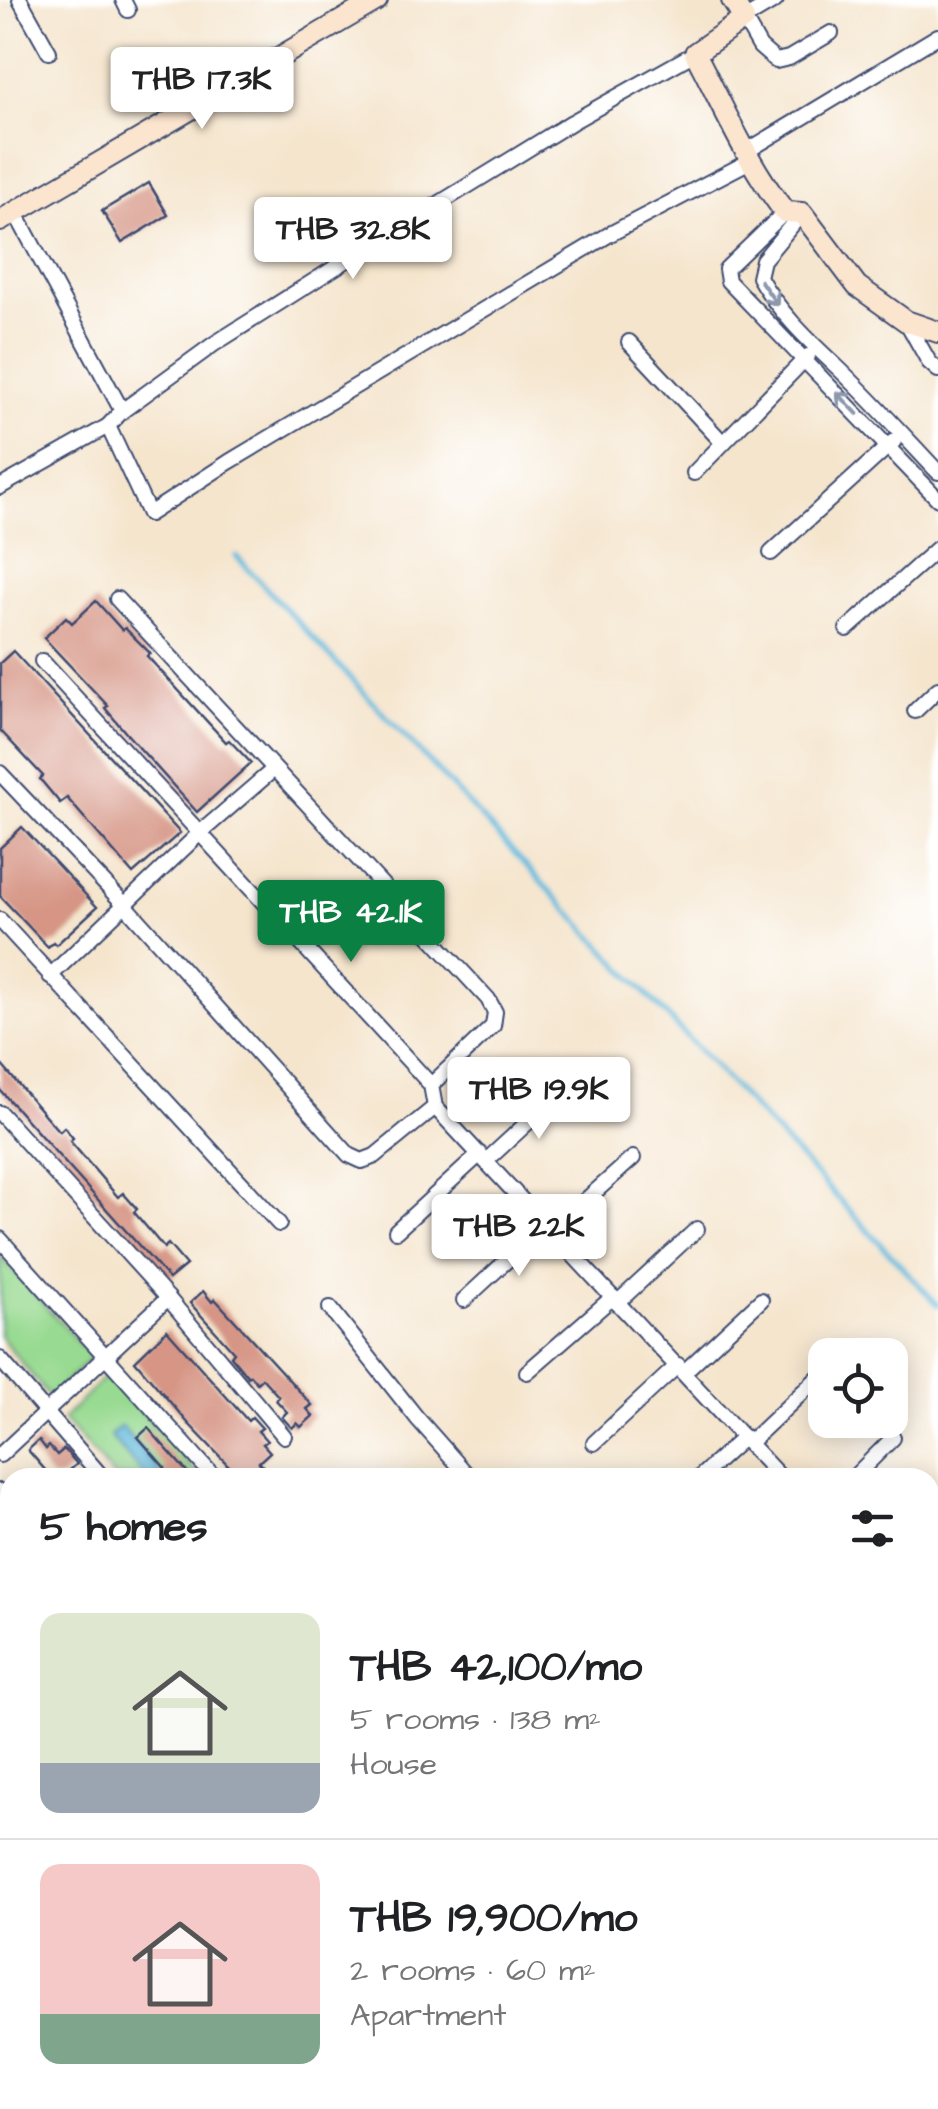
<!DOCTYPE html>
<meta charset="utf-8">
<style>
:root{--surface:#fff;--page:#f2f2f2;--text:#202124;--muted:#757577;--line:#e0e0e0;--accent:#0b8043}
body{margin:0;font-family:"Architects Daughter",sans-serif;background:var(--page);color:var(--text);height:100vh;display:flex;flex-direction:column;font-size:38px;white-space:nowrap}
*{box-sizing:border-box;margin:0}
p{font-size:32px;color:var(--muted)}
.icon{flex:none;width:55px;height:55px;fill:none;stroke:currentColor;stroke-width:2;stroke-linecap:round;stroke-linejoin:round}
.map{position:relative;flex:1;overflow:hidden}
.sheet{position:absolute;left:0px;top:1468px;width:940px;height:642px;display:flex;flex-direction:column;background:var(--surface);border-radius:30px 30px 0 0;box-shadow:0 5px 25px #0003}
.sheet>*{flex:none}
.fabs{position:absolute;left:808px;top:1338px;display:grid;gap:20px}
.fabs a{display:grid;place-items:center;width:100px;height:100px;border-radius:20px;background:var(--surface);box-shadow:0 5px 25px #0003;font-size:50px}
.price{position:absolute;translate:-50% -85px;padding:0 22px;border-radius:10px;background:#fff;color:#222;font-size:32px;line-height:65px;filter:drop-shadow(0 2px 5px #0008)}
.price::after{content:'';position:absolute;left:50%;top:60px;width:30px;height:22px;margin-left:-15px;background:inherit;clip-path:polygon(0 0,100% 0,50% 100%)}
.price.active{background:var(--accent);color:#fff}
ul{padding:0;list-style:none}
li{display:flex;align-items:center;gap:30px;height:250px;padding:0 40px}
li+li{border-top:2px solid var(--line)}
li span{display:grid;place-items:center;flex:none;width:280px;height:200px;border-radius:20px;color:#555}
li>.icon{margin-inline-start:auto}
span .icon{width:120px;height:120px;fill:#fffc;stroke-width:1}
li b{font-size:42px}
h2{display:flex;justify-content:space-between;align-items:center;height:120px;padding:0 40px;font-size:42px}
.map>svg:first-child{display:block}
</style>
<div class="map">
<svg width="938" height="2109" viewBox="0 0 938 2109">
<rect width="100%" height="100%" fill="#fff"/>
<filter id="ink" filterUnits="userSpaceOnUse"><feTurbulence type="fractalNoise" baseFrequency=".01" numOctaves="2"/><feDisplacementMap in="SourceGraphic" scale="20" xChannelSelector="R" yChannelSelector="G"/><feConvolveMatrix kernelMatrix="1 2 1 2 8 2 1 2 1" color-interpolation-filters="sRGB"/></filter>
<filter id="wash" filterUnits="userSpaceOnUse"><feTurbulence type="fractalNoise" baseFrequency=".0048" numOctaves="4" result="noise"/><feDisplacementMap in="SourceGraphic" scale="40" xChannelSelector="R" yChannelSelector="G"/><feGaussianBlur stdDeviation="2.25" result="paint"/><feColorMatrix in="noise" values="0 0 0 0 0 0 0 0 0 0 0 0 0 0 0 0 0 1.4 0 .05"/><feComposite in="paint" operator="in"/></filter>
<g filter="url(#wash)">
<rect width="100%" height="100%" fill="#f5e5cd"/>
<g fill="#98da91" stroke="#5a8478" stroke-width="2.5">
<path d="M 0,1256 L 92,1357 L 50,1398 L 0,1336 Z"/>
<path d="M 108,1373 L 197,1473 L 192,1477 L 114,1477 L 63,1419 Z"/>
<path d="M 0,2064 L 10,2075 L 10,2100 L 58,2100 L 45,2109 L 0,2109 Z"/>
</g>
<path fill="#5fb9dc" stroke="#3d749d" stroke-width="2.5" d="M 121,1426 L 161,1472 L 155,1477 L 146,1477 L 110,1436 Z"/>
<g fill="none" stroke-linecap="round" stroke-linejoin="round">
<path stroke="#5fb9dc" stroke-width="5" d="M 236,556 L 938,1305"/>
</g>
<g id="blocks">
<g fill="#d69585">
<path d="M 149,183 L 168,215 L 122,243 L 102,211 Z"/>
<path d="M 96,601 L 122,630 L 125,628 L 150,653 L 147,656 L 226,742 L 229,740 L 251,763 L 197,812 L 126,733 L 105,708 L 108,706 L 44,638 L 66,617 L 72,623 Z"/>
<path d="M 13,651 L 180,833 L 133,874 L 67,798 L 60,803 L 40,779 L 43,776 L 0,730 L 0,663 Z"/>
<path d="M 22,827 L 97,907 L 56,945 L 53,942 L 48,947 L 0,896 L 0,848 Z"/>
<path d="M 0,1063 L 56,1128 L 60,1131 L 64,1127 L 73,1138 L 70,1141 L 118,1197 L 123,1193 L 137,1209 L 134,1212 L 164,1248 L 168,1244 L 186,1265 L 169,1279 L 0,1090 Z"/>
<path d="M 203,1291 L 212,1302 L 215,1299 L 312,1405 L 307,1409 L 313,1416 L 301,1427 L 297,1423 L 292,1428 L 290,1426 L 282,1417 L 287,1412 L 276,1400 L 279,1397 L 262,1378 L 257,1383 L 250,1375 L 248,1377 L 231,1356 L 234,1352 L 190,1303 Z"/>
<path d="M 167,1330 L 248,1421 L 252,1417 L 262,1428 L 258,1431 L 267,1441 L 263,1444 L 270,1452 L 259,1462 L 273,1478 L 229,1478 L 223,1470 L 228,1465 L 188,1423 L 135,1361 Z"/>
<path d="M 148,1428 L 187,1472 L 181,1478 L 155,1478 L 165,1468 L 138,1437 Z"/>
<path d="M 39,1440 L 46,1449 L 49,1446 L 57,1455 L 64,1449 L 77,1464 L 61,1478 L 52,1478 L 28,1450 Z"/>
</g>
</g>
</g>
<g filter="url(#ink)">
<use href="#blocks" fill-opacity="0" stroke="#3c4a6f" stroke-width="2.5"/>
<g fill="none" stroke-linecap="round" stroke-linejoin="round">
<defs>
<g id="street">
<path d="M 20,0 L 49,52"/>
<path d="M 123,0 L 128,10"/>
<path d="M 776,0 L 744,19 L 760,47 L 776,61 L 789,58 L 831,33"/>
<path d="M 747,151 L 938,36"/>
<path d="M 15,212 L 122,411"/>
<path d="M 785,212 L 726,269 L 728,281 L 938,499"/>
<path d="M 802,213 L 763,260 L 759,277 C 778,311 807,339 835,365 C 871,399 904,436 938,472"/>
<path d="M 906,321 L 929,362 L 938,370"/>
<path d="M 629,342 L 723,443"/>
<path d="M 108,426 L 149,514 L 229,462 L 610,234 L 752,160"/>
<path d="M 694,473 L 808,356"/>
<path d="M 0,487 L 108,426 L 122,411 L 214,344 L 355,255 L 572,122 L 695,53"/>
<path d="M 771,553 L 894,441"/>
<path d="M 117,599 L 488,999 L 495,1012 L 493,1026 L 431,1085"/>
<path d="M 847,629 L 938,548"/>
<path d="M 42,661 L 431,1085 L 435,1107 L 781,1478"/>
<path d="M 915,711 L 938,689"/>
<path d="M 0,773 L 126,906 L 349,1155 L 362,1161 L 375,1156 L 435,1107"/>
<path d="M 0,920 L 279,1224"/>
<path d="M 50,976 L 201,832 L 274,769"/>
<path d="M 0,1113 L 168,1298 L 284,1436"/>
<path d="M 486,1161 L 563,1090"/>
<path d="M 396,1231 L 480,1154"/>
<path d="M 551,1231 L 633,1158"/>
<path d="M 0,1239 L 215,1478"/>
<path d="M 464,1300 L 545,1225"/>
<path d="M 617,1303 L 697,1229"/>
<path d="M 330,1308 L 417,1418 L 470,1478"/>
<path d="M 0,1359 L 103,1478"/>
<path d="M 527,1372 L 613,1297"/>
<path d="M 684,1372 L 761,1300"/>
<path d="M 594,1443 L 678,1365"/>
<path d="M 749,1443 L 825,1371"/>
<path d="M 0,1455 L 168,1298"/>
<path d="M 699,1478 L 744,1437"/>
<path d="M 853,1478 L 893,1438"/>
<path d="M 0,1491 L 10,1502"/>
<path d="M 930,1535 L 938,1527"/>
<path d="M 930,1633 L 938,1642"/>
<path d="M 0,1643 L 10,1655"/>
<path d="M 930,1667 L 938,1660"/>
<path d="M 930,1796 L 938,1788"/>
<path d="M 0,1812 L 10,1824"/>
<path d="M 0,1855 L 10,1851"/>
<path d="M 930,1933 L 938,1925"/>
<path d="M 0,1965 L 10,1977"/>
<path d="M 930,1994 L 938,2003"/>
<path d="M 114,2100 L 122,2109"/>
<path d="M 246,2100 L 254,2109"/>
<path d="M 386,2100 L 394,2109"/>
<path d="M 529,2100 L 537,2109"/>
<path d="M 648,2100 L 656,2109"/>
<path d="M 775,2100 L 783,2109"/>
</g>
<g id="secondary">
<path d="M 732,0 L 744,19 L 695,53 C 723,106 748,165 785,212 L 802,213 L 857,286 L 906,321 L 938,332"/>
<path d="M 0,221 L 377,0"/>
</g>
</defs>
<use href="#street" stroke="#3c4a6f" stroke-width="18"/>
<use href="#secondary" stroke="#3c4a6f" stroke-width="24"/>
<use href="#street" stroke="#fff" stroke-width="14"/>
<use href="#secondary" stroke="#fbe5cf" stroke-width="20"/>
</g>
<defs><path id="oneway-shaft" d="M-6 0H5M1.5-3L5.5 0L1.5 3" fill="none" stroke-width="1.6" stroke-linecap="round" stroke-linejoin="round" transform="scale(2.5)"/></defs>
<g stroke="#8d97ae">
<use href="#oneway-shaft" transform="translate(769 293) rotate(55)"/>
<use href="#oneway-shaft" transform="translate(847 403) rotate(-134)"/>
</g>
</g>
</svg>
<div class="fabs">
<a><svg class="icon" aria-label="locate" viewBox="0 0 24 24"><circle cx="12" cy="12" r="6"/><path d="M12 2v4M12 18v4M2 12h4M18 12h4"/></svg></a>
</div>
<b class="price" style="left:202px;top:132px">THB 17.3K</b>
<b class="price" style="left:353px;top:282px">THB 32.8K</b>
<b class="price active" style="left:351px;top:965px">THB 42.1K</b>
<b class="price" style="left:539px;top:1142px">THB 19.9K</b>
<b class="price" style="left:519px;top:1279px">THB 22K</b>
<section class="sheet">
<h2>5 homes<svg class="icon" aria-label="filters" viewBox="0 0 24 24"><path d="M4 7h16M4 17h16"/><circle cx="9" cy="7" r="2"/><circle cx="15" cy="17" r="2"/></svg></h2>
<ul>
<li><span style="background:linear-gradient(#dfe7d0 75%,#9aa5b1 0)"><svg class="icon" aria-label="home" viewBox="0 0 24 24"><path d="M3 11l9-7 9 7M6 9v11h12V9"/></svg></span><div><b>THB 42,100/mo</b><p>5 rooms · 138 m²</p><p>House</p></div></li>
<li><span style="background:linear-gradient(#f6c9c9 75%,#7fa58c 0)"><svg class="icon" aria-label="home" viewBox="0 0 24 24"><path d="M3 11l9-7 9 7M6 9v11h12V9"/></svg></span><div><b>THB 19,900/mo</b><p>2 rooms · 60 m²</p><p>Apartment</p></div></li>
</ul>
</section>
</div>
